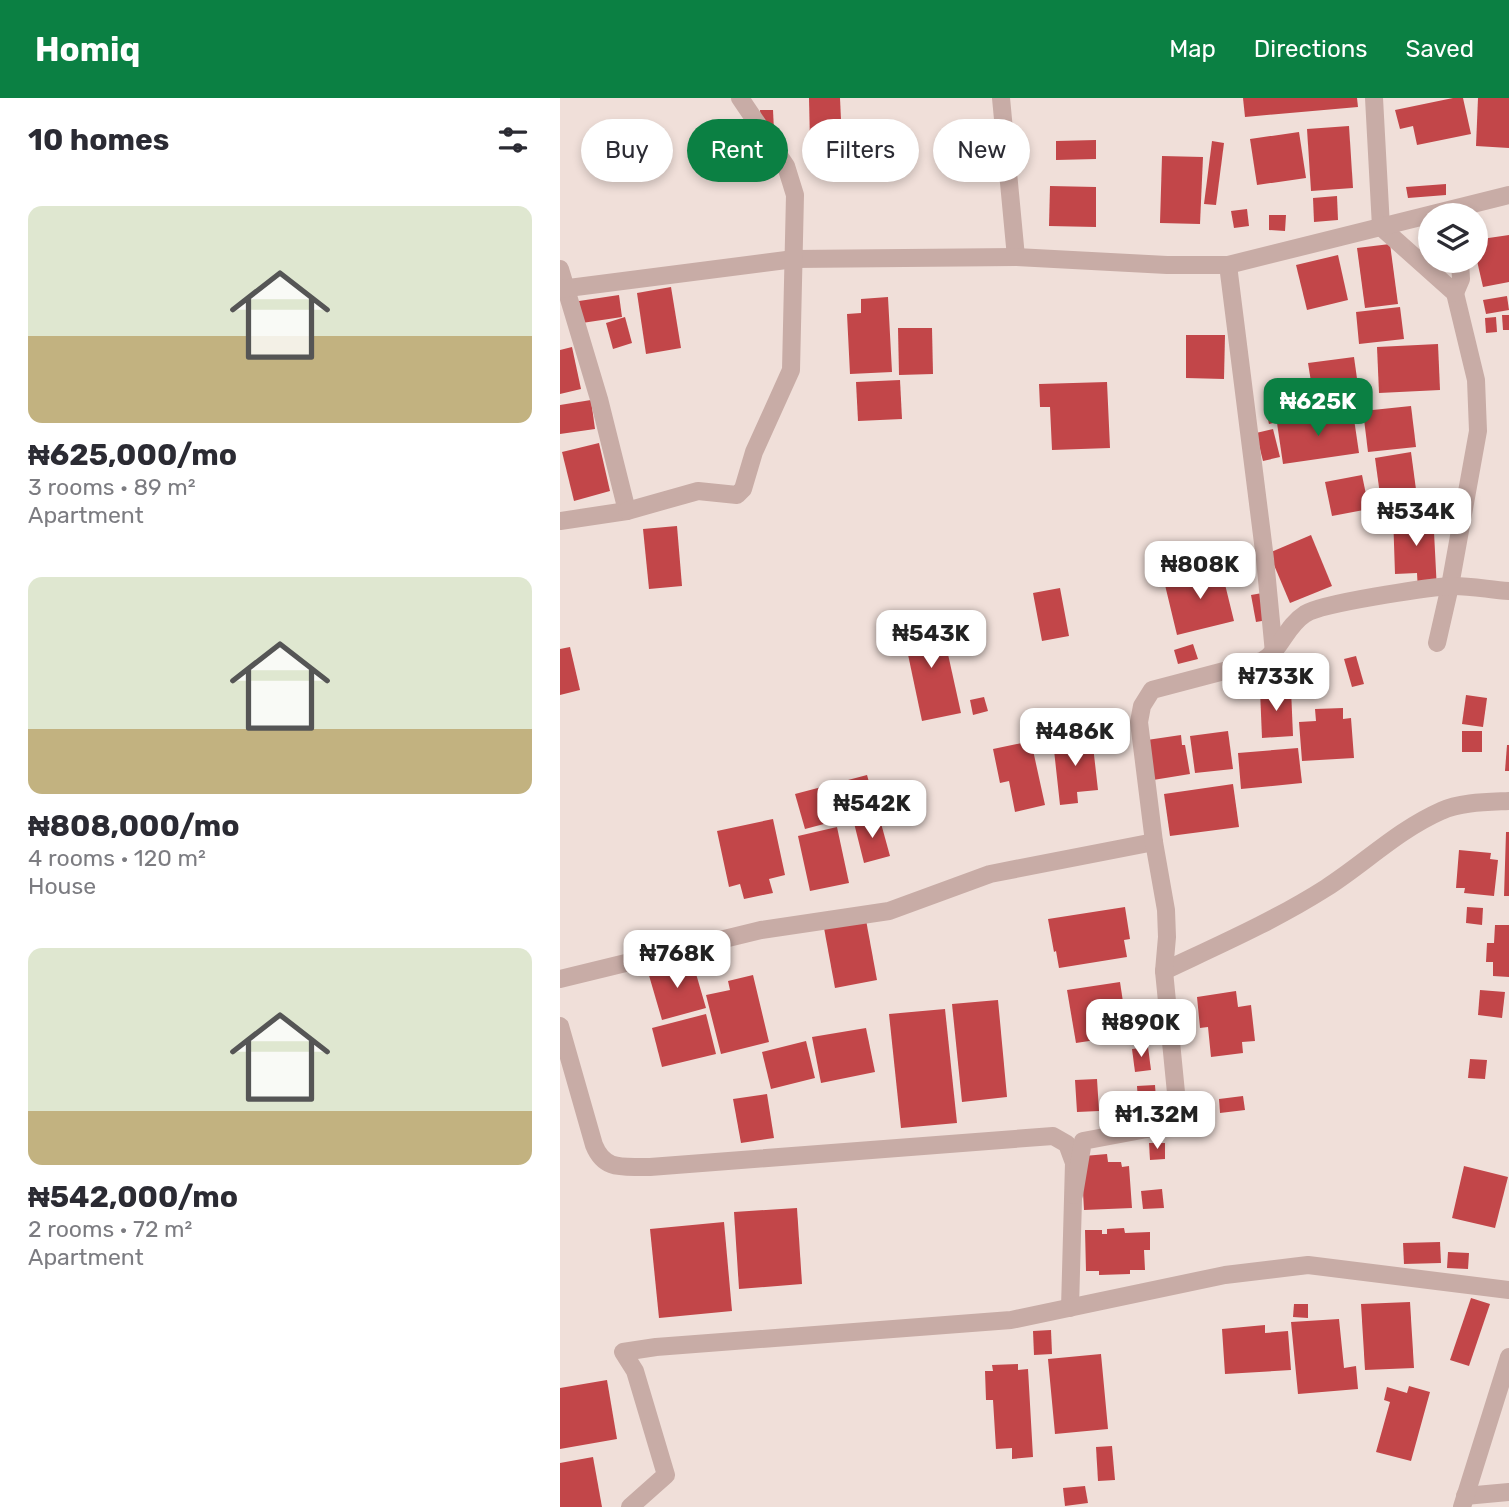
<!DOCTYPE html>
<meta charset="utf-8">
<style>
:root{--surface:#fff;--page:#f2f2f3;--text:#2b2b33;--muted:#7c7c81;--accent:#0b8043}
body{margin:0;font-family:Rubik,sans-serif;background:var(--page);color:var(--text);height:100vh;display:flex;flex-direction:column;font-size:26px;white-space:nowrap}
*{box-sizing:border-box;margin:0}
p{font-size:23px;color:var(--muted)}
.icon{flex:none;width:38px;height:38px;fill:none;stroke:currentColor;stroke-width:2;stroke-linecap:round;stroke-linejoin:round}
.map{position:relative;flex:1;overflow:hidden}
.side{display:flex;flex-direction:column;background:var(--surface);width:560px}
.side>*{flex:none}
.banner{position:absolute;left:21px;top:21px;width:665px;height:63px;display:flex;gap:14px}
.buttons{position:absolute;left:858px;top:105px;display:grid;gap:14px}
.buttons a{display:grid;place-items:center;width:70px;height:70px;border-radius:50%;background:var(--surface);box-shadow:0 4px 10px #0003;font-size:35px}
.price{position:absolute;translate:-50% -60px;padding:0 16px;border-radius:14px;background:#fff;color:#222;font-size:23px;line-height:46px;filter:drop-shadow(0 2px 4px #0008)}
.price::after{content:'';position:absolute;left:50%;top:42px;width:21px;height:16px;margin-left:-10px;background:inherit;clip-path:polygon(0 0,100% 0,50% 100%)}
.price.current{background:var(--accent);color:#fff}
ul{padding:0;list-style:none}
li{display:grid;align-content:center;gap:14px;height:371px;padding:0 28px}
li span{display:grid;place-items:center;height:217px;border-radius:14px;color:#555}
li>.icon{margin-inline-start:auto}
span .icon{width:126px;height:126px;fill:#fffc;stroke-width:1}
li b{font-size:30px}
h2{display:flex;justify-content:space-between;align-items:center;height:84px;padding:0 28px;font-size:30px}
.tag{padding:0 24px;border-radius:32px;background:var(--surface);box-shadow:0 4px 10px #0003;font-size:24px;line-height:63px}
.tag.current{background:var(--accent);color:#fff}
header{display:flex;align-items:center;gap:42px;box-sizing:border-box;height:98px;padding:0 35px;background:var(--accent);color:#fff}
header strong{font-size:33px}
nav{display:flex;gap:38px;margin-inline-start:auto;font-size:24px}
main{display:flex;flex:1;min-height:0}
.map>svg:first-child{display:block}
</style>
<header>
<strong>Homiq</strong>
<nav><a>Map</a><a>Directions</a><a>Saved</a></nav>
</header>
<main>
<section class="side">
<h2>10 homes<svg class="icon" aria-label="filters" viewBox="0 0 24 24"><path d="M4 7h16M4 17h16"/><circle cx="9" cy="7" r="2"/><circle cx="15" cy="17" r="2"/></svg></h2>
<ul>
<li><span style="background:linear-gradient(#dfe7d0 60%,#c2b280 0)"><svg class="icon" aria-label="home" viewBox="0 0 24 24"><path d="M3 11l9-7 9 7M6 9v11h12V9"/></svg></span><div><b>₦625,000/mo</b><p>3 rooms · 89 m²</p><p>Apartment</p></div></li>
<li><span style="background:linear-gradient(#dfe7d0 70%,#c2b280 0)"><svg class="icon" aria-label="home" viewBox="0 0 24 24"><path d="M3 11l9-7 9 7M6 9v11h12V9"/></svg></span><div><b>₦808,000/mo</b><p>4 rooms · 120 m²</p><p>House</p></div></li>
<li><span style="background:linear-gradient(#dfe7d0 75%,#c2b280 0)"><svg class="icon" aria-label="home" viewBox="0 0 24 24"><path d="M3 11l9-7 9 7M6 9v11h12V9"/></svg></span><div><b>₦542,000/mo</b><p>2 rooms · 72 m²</p><p>Apartment</p></div></li>
</ul>
</section>
<div class="map">
<svg width="949" height="1409" viewBox="0 0 949 1409">
<rect width="100%" height="100%" fill="#f0dfd9"/>
<g fill="#c24649">
<path d="M 249,0 L 280,0 L 282,44 L 250,45 Z"/>
<path d="M 683,0 L 797,0 L 798,9 L 685,19 Z"/>
<path d="M 893,0 L 903,0 L 911,36 L 857,47 L 853,28 L 840,31 L 835,12 Z"/>
<path d="M 918,0 L 949,0 L 949,50 L 916,48 Z"/>
<path d="M 200,12 L 213,12 L 214,33 L 201,33 Z"/>
<path d="M 789,28 L 793,90 L 751,93 L 747,31 Z"/>
<path d="M 739,34 L 746,80 L 697,87 L 690,41 Z"/>
<path d="M 536,42 L 536,61 L 496,62 L 496,43 Z"/>
<path d="M 652,43 L 664,45 L 656,107 L 644,106 Z"/>
<path d="M 602,58 L 643,59 L 640,126 L 600,125 Z"/>
<path d="M 886,86 L 886,97 L 848,100 L 846,89 Z"/>
<path d="M 490,88 L 536,89 L 536,129 L 489,128 Z"/>
<path d="M 777,98 L 778,122 L 754,124 L 753,100 Z"/>
<path d="M 687,111 L 689,128 L 674,130 L 671,113 Z"/>
<path d="M 709,117 L 726,117 L 725,133 L 709,132 Z"/>
<path d="M 949,137 L 949,184 L 923,189 L 915,154 L 915,142 Z"/>
<path d="M 830,146 L 838,206 L 805,210 L 797,150 Z"/>
<path d="M 778,157 L 788,202 L 747,212 L 736,167 Z"/>
<path d="M 111,189 L 121,250 L 86,256 L 77,195 Z"/>
<path d="M 59,197 L 62,219 L 22,225 L 19,203 Z"/>
<path d="M 947,198 L 949,212 L 926,216 L 923,202 Z"/>
<path d="M 328,199 L 332,274 L 290,276 L 287,216 L 301,215 L 301,201 Z"/>
<path d="M 840,209 L 844,241 L 799,246 L 796,214 Z"/>
<path d="M 942,217 L 949,217 L 949,232 L 943,232 Z"/>
<path d="M 65,219 L 72,245 L 53,251 L 46,225 Z"/>
<path d="M 936,219 L 937,234 L 926,235 L 925,220 Z"/>
<path d="M 338,230 L 372,230 L 373,276 L 339,277 Z"/>
<path d="M 626,237 L 665,237 L 664,281 L 626,280 Z"/>
<path d="M 878,246 L 880,292 L 819,295 L 817,249 Z"/>
<path d="M 12,249 L 21,291 L 0,296 L 0,252 Z"/>
<path d="M 794,259 L 800,302 L 755,309 L 748,265 Z"/>
<path d="M 340,282 L 342,321 L 298,323 L 296,284 Z"/>
<path d="M 547,284 L 550,350 L 492,352 L 490,309 L 480,309 L 479,286 Z"/>
<path d="M 31,302 L 35,331 L 0,336 L 0,307 Z"/>
<path d="M 851,308 L 856,349 L 808,354 L 803,313 Z"/>
<path d="M 725,313 L 726,322 L 709,326 L 707,317 Z"/>
<path d="M 793,314 L 799,355 L 723,366 L 717,325 Z"/>
<path d="M 713,331 L 720,359 L 703,363 L 696,335 Z"/>
<path d="M 39,345 L 50,393 L 14,403 L 2,354 Z"/>
<path d="M 851,354 L 857,399 L 821,404 L 815,360 Z"/>
<path d="M 802,377 L 809,411 L 772,418 L 765,384 Z"/>
<path d="M 873,414 L 877,493 L 858,494 L 857,475 L 835,476 L 833,416 Z"/>
<path d="M 117,428 L 122,488 L 89,491 L 83,431 Z"/>
<path d="M 751,437 L 772,488 L 730,505 L 709,455 Z"/>
<path d="M 617,447 L 621,477 L 599,479 L 595,450 Z"/>
<path d="M 660,466 L 674,523 L 617,537 L 605,487 L 628,481 L 627,474 Z"/>
<path d="M 500,490 L 509,538 L 482,543 L 473,495 Z"/>
<path d="M 708,494 L 713,521 L 696,524 L 691,497 Z"/>
<path d="M 380,520 L 401,615 L 362,623 L 342,528 Z"/>
<path d="M 633,546 L 638,561 L 618,566 L 614,552 Z"/>
<path d="M 10,549 L 20,592 L 0,597 L 0,551 Z"/>
<path d="M 796,558 L 804,586 L 792,589 L 784,561 Z"/>
<path d="M 759,572 L 764,589 L 748,594 L 743,576 Z"/>
<path d="M 731,591 L 733,638 L 702,640 L 700,592 Z"/>
<path d="M 906,597 L 927,600 L 923,629 L 902,626 Z"/>
<path d="M 424,599 L 428,613 L 413,617 L 410,602 Z"/>
<path d="M 783,610 L 783,621 L 791,620 L 794,660 L 742,663 L 739,624 L 756,623 L 755,611 Z"/>
<path d="M 668,633 L 673,671 L 635,675 L 630,638 Z"/>
<rect x="902" y="633" width="20" height="21"/>
<path d="M 621,637 L 622,647 L 625,647 L 630,676 L 593,682 L 587,642 Z"/>
<path d="M 532,639 L 538,692 L 517,694 L 518,705 L 500,707 L 493,643 Z"/>
<path d="M 471,643 L 485,707 L 455,714 L 449,683 L 440,685 L 433,651 Z"/>
<path d="M 947,647 L 949,647 L 949,673 L 945,673 Z"/>
<path d="M 738,650 L 742,685 L 681,691 L 678,655 Z"/>
<path d="M 307,677 L 317,712 L 245,731 L 235,696 Z"/>
<path d="M 673,686 L 679,729 L 610,738 L 604,696 Z"/>
<path d="M 319,718 L 330,758 L 304,765 L 294,725 Z"/>
<path d="M 213,721 L 225,777 L 209,781 L 213,795 L 184,801 L 180,786 L 169,789 L 157,733 Z"/>
<path d="M 277,729 L 289,785 L 250,793 L 238,738 Z"/>
<path d="M 946,734 L 949,734 L 949,798 L 944,798 Z"/>
<path d="M 899,752 L 931,755 L 930,761 L 938,762 L 934,798 L 904,795 L 905,790 L 896,790 Z"/>
<path d="M 565,809 L 570,841 L 564,842 L 567,859 L 499,870 L 496,853 L 494,854 L 488,821 Z"/>
<path d="M 907,809 L 923,810 L 922,827 L 906,825 Z"/>
<path d="M 306,822 L 317,882 L 275,890 L 264,830 Z"/>
<path d="M 935,827 L 949,827 L 949,879 L 933,878 L 933,864 L 926,864 L 927,845 L 934,845 Z"/>
<path d="M 132,862 L 146,910 L 102,922 L 88,874 Z"/>
<path d="M 193,877 L 209,944 L 161,956 L 146,897 L 170,892 L 168,883 Z"/>
<path d="M 560,884 L 568,937 L 516,945 L 507,892 Z"/>
<path d="M 920,892 L 945,894 L 942,920 L 918,917 Z"/>
<path d="M 676,893 L 678,909 L 691,907 L 695,943 L 682,944 L 683,955 L 651,959 L 648,929 L 640,930 L 637,899 Z"/>
<path d="M 438,902 L 447,999 L 402,1004 L 392,906 Z"/>
<path d="M 385,911 L 397,1025 L 341,1030 L 329,916 Z"/>
<path d="M 146,916 L 156,956 L 102,969 L 92,930 Z"/>
<path d="M 306,930 L 315,974 L 261,985 L 252,939 Z"/>
<path d="M 246,943 L 255,980 L 211,991 L 202,954 Z"/>
<path d="M 588,949 L 591,972 L 575,974 L 572,951 Z"/>
<path d="M 910,961 L 927,962 L 925,981 L 908,980 Z"/>
<path d="M 537,981 L 539,1013 L 517,1014 L 515,982 Z"/>
<path d="M 595,987 L 597,1015 L 579,1017 L 577,988 Z"/>
<path d="M 207,996 L 214,1040 L 181,1045 L 173,1001 Z"/>
<path d="M 683,998 L 685,1012 L 660,1015 L 659,1001 Z"/>
<path d="M 589,1045 L 605,1045 L 605,1061 L 590,1062 Z"/>
<path d="M 547,1056 L 548,1064 L 561,1064 L 562,1069 L 569,1068 L 572,1110 L 524,1112 L 522,1075 L 524,1058 Z"/>
<path d="M 904,1068 L 948,1079 L 935,1130 L 892,1120 Z"/>
<path d="M 602,1091 L 604,1110 L 583,1111 L 581,1093 Z"/>
<path d="M 237,1110 L 242,1186 L 179,1191 L 174,1114 Z"/>
<path d="M 164,1124 L 172,1213 L 99,1220 L 90,1131 Z"/>
<path d="M 564,1130 L 565,1135 L 590,1134 L 590,1152 L 584,1152 L 585,1172 L 570,1172 L 570,1176 L 539,1177 L 539,1173 L 526,1173 L 525,1132 L 542,1132 L 542,1136 L 547,1136 L 547,1131 Z"/>
<path d="M 880,1144 L 881,1165 L 844,1166 L 843,1145 Z"/>
<path d="M 888,1154 L 909,1155 L 908,1171 L 887,1170 Z"/>
<path d="M 911,1200 L 930,1206 L 909,1268 L 890,1262 Z"/>
<path d="M 850,1204 L 854,1270 L 805,1272 L 801,1206 Z"/>
<path d="M 734,1206 L 748,1206 L 748,1220 L 733,1219 Z"/>
<path d="M 779,1221 L 784,1270 L 796,1268 L 798,1291 L 738,1296 L 731,1224 Z"/>
<path d="M 705,1227 L 705,1235 L 728,1233 L 731,1272 L 665,1276 L 662,1231 Z"/>
<path d="M 491,1232 L 492,1256 L 474,1257 L 473,1233 Z"/>
<path d="M 541,1256 L 548,1331 L 495,1336 L 488,1261 Z"/>
<path d="M 458,1266 L 458,1272 L 468,1271 L 473,1359 L 452,1361 L 452,1350 L 436,1351 L 433,1302 L 426,1302 L 425,1273 L 433,1273 L 432,1267 Z"/>
<path d="M 47,1282 L 57,1341 L 0,1351 L 0,1290 Z"/>
<path d="M 849,1288 L 870,1294 L 851,1363 L 816,1354 L 830,1304 L 824,1302 L 827,1289 L 847,1295 Z"/>
<path d="M 552,1348 L 555,1382 L 538,1383 L 536,1349 Z"/>
<path d="M 33,1359 L 42,1409 L 0,1409 L 0,1365 Z"/>
<path d="M 525,1388 L 528,1405 L 505,1408 L 503,1390 Z"/>
</g>
<g fill="none" stroke-linecap="round" stroke-linejoin="round">
<g stroke="#c8aca6" stroke-width="18">
<path d="M 441,0 L 456,159"/>
<path d="M 814,0 L 821,129 L 895,195 L 916,282 L 918,333 L 890,488 L 877,545"/>
<path d="M 668,167 L 705,461 L 714,555"/>
<path d="M 0,171 L 39,301 L 67,413 L 0,423"/>
<path d="M 0,191 L 234,161 L 456,159 L 607,167 L 668,167 L 949,97"/>
<path d="M 895,195 L 901,181 L 900,163"/>
<path d="M 67,413 L 138,393 L 177,397 L 183,391 L 194,354 L 231,272 L 235,97 L 226,68 L 180,0"/>
<path d="M 604,873 C 659,847 714,823 766,790 C 805,765 838,732 881,713 C 900,704 928,704 949,703"/>
<path d="M 0,881 L 201,832 L 329,813 L 430,776 L 594,744"/>
<path d="M 0,928 L 34,1047 C 45,1074 64,1068 90,1069 L 493,1038 L 507,1046 L 514,1065 L 510,1210"/>
<path d="M 514,1097 L 523,1043 L 619,1025 L 604,873 L 607,839 L 606,812 L 594,744 L 579,624 L 582,608 L 592,592 L 702,563 C 722,551 725,529 745,516 C 761,505 866,490 889,488 C 909,487 930,492 949,493"/>
<path d="M 905,1398 L 949,1394"/>
<path d="M 70,1409 L 106,1377 L 75,1273 L 63,1254 L 96,1249 L 451,1222 L 665,1177 L 748,1167 L 949,1192"/>
<path d="M 902,1409 L 949,1259"/>
</g>
</g>
</svg>
<div class="buttons">
<a><svg class="icon" aria-label="layers" viewBox="0 0 24 24"><path d="M12 4l9 5-9 5-9-5zM3 14l9 5 9-5"/></svg></a>
</div>
<b class="price current" style="left:758px;top:340px">₦625K</b>
<b class="price" style="left:856px;top:450px">₦534K</b>
<b class="price" style="left:640px;top:503px">₦808K</b>
<b class="price" style="left:371px;top:572px">₦543K</b>
<b class="price" style="left:716px;top:615px">₦733K</b>
<b class="price" style="left:515px;top:670px">₦486K</b>
<b class="price" style="left:312px;top:742px">₦542K</b>
<b class="price" style="left:117px;top:892px">₦768K</b>
<b class="price" style="left:581px;top:961px">₦890K</b>
<b class="price" style="left:597px;top:1053px">₦1.32M</b>
<div class="banner">
<a class="tag">Buy</a>
<a class="tag current">Rent</a>
<a class="tag">Filters</a>
<a class="tag">New</a>
</div>
</div>
</main>
